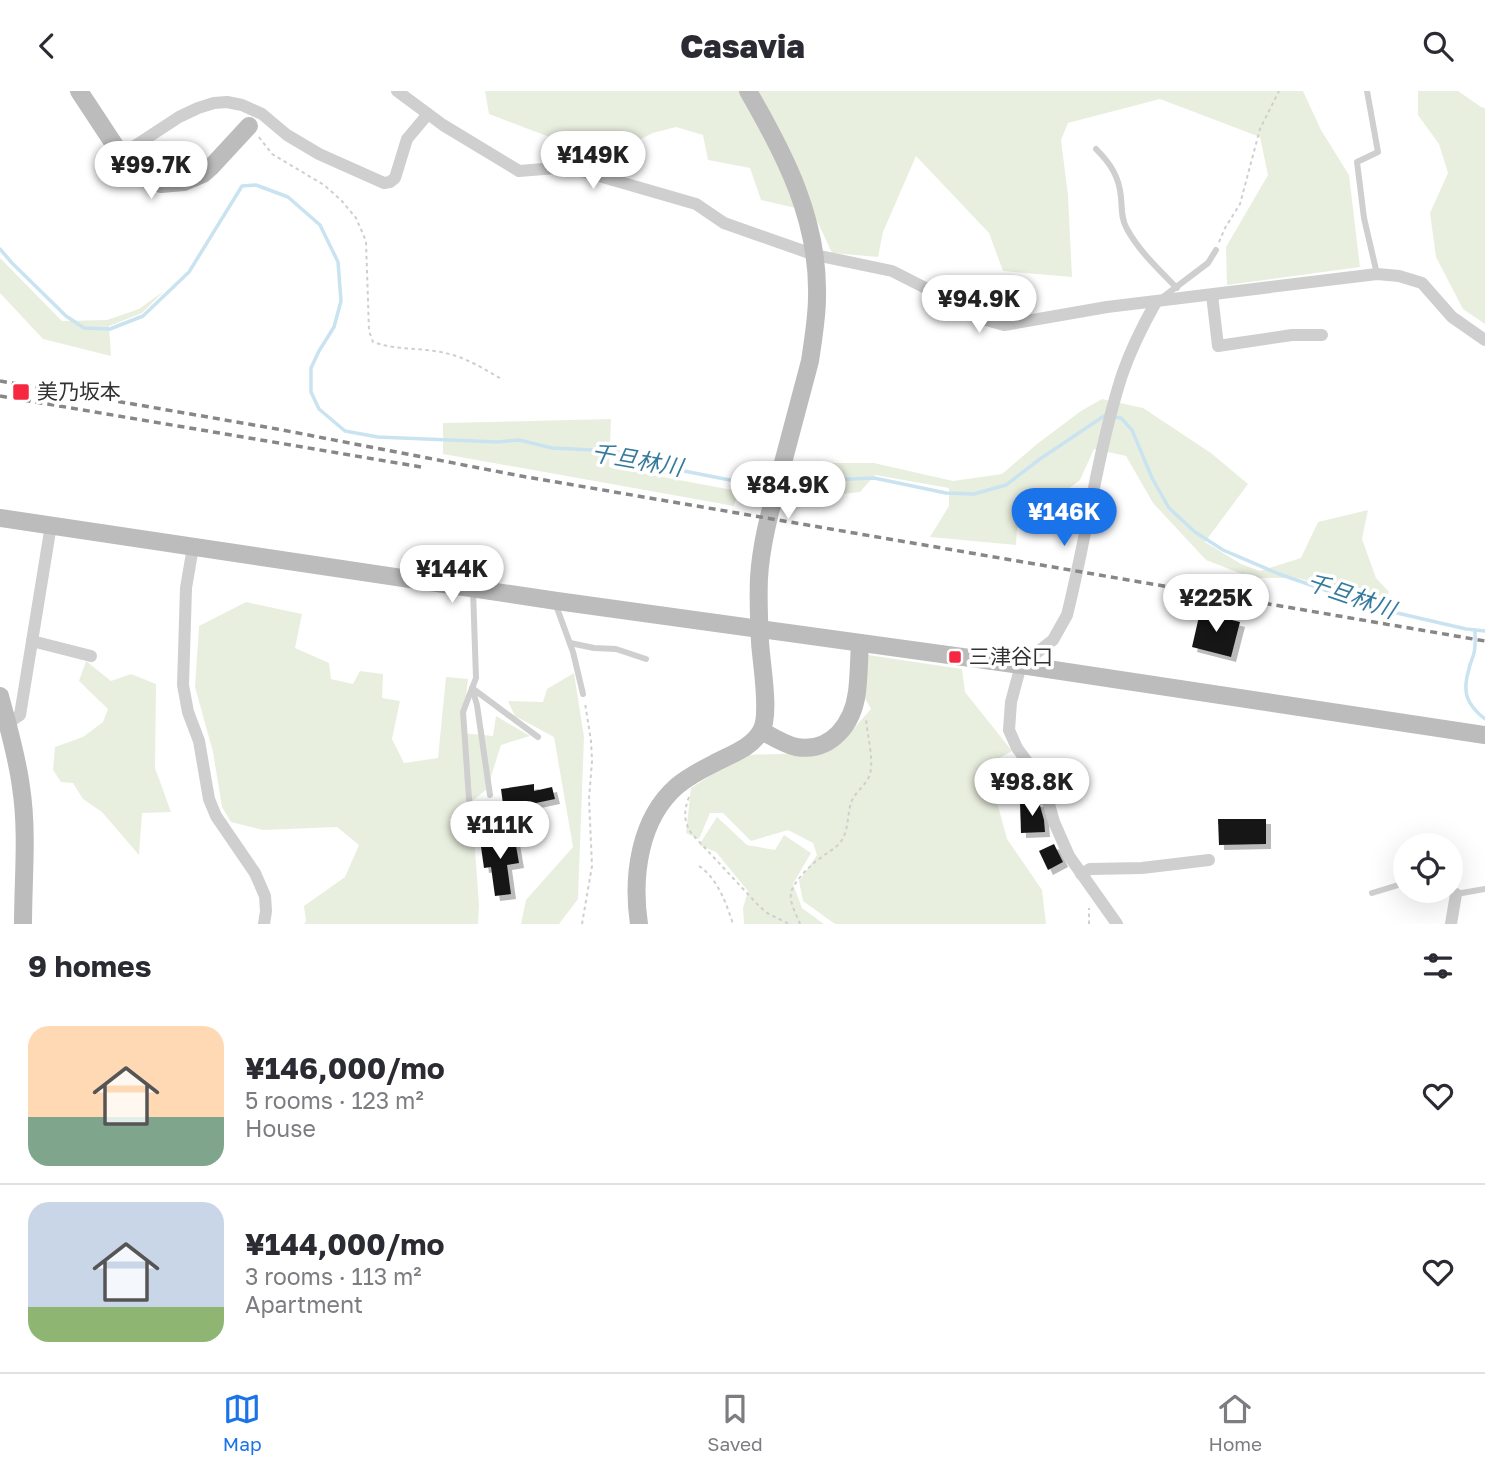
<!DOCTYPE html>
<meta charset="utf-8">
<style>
:root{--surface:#fff;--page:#f2f2f3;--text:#2b2b33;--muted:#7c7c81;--line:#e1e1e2;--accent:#1a73e8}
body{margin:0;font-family:"Golos Text","Noto Sans JP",sans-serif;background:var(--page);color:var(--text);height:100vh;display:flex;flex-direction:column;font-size:26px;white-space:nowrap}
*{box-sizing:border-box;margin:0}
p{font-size:23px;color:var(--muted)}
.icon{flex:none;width:38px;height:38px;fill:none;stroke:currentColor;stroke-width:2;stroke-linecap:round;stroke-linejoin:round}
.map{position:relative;height:833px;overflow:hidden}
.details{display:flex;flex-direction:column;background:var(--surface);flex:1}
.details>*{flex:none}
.controls{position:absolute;left:1393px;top:742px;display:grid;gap:14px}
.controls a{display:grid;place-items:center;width:70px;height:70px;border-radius:50%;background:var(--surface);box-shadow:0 7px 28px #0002;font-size:35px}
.price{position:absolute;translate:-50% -60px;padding:0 16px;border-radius:24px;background:#fff;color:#222;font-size:23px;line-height:46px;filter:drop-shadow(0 2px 4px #0008)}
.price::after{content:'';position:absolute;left:50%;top:42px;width:21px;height:16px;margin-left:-10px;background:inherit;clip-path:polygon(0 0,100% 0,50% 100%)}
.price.selected{background:var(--accent);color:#fff}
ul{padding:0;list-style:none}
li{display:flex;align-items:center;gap:21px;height:175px;padding:0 28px}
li+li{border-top:2px solid var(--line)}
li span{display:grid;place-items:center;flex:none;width:196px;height:140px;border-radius:21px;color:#555}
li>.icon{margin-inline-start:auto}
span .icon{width:84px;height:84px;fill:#fffc;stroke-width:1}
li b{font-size:30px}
h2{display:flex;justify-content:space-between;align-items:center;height:84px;padding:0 28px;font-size:30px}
header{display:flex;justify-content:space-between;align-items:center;height:91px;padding:0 28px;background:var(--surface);font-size:32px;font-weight:800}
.menu{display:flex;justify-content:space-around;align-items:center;height:98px;border-top:2px solid var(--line);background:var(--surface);font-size:19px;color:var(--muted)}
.menu a{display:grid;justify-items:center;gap:4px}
.menu .selected{color:var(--accent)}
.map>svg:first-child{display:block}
</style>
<header><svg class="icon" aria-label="back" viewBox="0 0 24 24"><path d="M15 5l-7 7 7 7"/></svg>Casavia<svg class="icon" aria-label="search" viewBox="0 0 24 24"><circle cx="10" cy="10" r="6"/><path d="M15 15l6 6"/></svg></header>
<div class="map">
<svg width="1485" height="833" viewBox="0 0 1485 833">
<defs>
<filter id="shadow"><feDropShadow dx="5" dy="5" stdDeviation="0" flood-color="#0004"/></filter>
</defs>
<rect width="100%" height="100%" fill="#fff"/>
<g fill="#e9efdf">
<path d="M 485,0 L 1303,0 L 1321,39 L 1349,84 L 1360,176 L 1227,194 L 1226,156 L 1268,84 L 1260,46 L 1160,8 L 1068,32 L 1061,49 L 1068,104 L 1072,186 L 1003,180 L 989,142 L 916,65 L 883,141 L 878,166 L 832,162 L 813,121 L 761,109 L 750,77 L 708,69 L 703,44 L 676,36 L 653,42 L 633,52 L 610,44 L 581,58 L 489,23 Z"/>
<path d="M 1418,0 L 1458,0 L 1481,16 L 1485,17 L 1485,233 L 1463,218 L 1436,166 L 1430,122 L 1448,82 L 1439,53 L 1418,24 Z"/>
<path d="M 0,167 L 62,230 L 107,229 L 139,218 L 164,200 L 142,222 L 109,235 L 111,265 L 43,248 L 0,202 Z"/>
<path d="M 1102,308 L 1143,317 L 1211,362 L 1248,393 L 1205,451 L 1241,473 L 1260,480 L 1301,467 L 1318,431 L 1368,419 L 1362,448 L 1376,487 L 1389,501 L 1381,513 L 1298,487 L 1252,487 L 1206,469 L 1153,412 L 1126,365 L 1094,358 L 1080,389 L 1017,437 L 1016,454 L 930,446 L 949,415 L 949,397 L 875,384 L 860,401 L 783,410 L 796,372 L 874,372 L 953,390 L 1002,383 L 1037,353 L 1081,320 Z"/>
<path d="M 611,328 L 609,376 L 738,400 L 734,415 L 443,363 L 443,332 Z"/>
<path d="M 246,511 L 302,523 L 295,557 L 329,572 L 331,588 L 353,593 L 360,580 L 383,583 L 382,607 L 400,610 L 392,648 L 404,672 L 438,667 L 446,586 L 468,588 L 462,642 L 493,645 L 496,625 L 530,645 L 501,654 L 487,698 L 449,729 L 474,745 L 479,814 L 478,833 L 304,833 L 306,830 L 304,815 L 345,786 L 359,754 L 337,736 L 263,739 L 231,731 L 222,716 L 213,661 L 195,596 L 199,535 Z"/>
<path d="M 868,564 L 962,578 L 965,601 L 1012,660 L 987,674 L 1007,748 L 1042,799 L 1046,833 L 835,833 L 803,810 L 799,790 L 817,764 L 813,752 L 788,739 L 751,750 L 723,722 L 710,722 L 699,748 L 686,742 L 691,697 L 743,664 L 810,662 L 839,654 L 871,618 L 862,602 Z"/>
<path d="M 86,570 L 111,590 L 131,583 L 156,593 L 155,677 L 171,721 L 142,722 L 139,764 L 102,721 L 83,708 L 73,692 L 61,691 L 53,679 L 55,656 L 83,646 L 103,631 L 108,618 L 79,590 Z"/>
<path d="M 574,582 L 584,646 L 578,808 L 559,833 L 521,833 L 526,809 L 573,756 L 554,646 L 515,625 L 508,610 L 543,611 L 547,598 Z"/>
<path d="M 717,726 L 747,754 L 775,759 L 784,744 L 811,762 L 793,793 L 802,817 L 824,833 L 744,833 L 743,817 L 748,800 L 716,761 L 699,754 Z"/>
</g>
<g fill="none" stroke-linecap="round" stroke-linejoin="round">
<g stroke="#cae3f0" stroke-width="3.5">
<path d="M 0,158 L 12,172 L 66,225 L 84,237 L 110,238 L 143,225 L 189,181 L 242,95 L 256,94 L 288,106 L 320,134 L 338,171 L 341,210 L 334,236 L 319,260 L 311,277 L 311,301 L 319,318 L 345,340 L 378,346 L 498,351 L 519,349 L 552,357 L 614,360 L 679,379 L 745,392 L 771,391"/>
<path d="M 1115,326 L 1121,327 L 1132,339 L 1152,387 L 1169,417 L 1195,441 L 1223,459 L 1279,483 L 1380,518 L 1466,538 L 1485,540"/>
<path d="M 782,391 L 874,387 L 946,402 L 974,403 L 1006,394 L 1040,368 L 1104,325 L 1107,326"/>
<path d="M 1475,539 C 1475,546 1476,554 1474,562 C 1473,567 1470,572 1469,578 C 1462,601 1466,613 1485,628"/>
</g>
</g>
<g fill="#191919" filter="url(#shadow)">
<path d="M 1200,521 L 1240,531 L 1231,566 L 1192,556 Z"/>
<path d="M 534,693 L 534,700 L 552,696 L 555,708 L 536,712 L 540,738 L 507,743 L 501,698 Z"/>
<path d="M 1039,711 L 1044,729 L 1045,741 L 1021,742 L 1020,712 Z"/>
<path d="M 1218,728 L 1266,728 L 1266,753 L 1219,754 Z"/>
<path d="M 514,743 L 519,772 L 507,774 L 511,803 L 495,805 L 491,776 L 484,777 L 480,749 Z"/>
<path d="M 1054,753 L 1063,771 L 1048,779 L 1039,760 Z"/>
</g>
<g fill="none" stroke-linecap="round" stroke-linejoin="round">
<g stroke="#cfcfcf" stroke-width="2" stroke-dasharray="3.5 3.5" stroke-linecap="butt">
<path d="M 259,46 L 272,63 L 324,94 L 341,109 L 356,127 L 366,150 L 369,240 L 373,251 C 398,260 424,256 449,263 C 469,268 486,279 503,289"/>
<path d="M 1219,151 L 1225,137 L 1240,113 L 1260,38 L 1279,0"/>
<path d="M 689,706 C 684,719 683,731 692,743 L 759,815 L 767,822 L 789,833"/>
<path d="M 699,775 C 718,788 726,812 733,833"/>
<path d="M 582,833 L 592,775 L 589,708 L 592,670 L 591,650 L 585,612"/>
<path d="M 800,833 C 797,824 789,812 791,802 C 793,791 812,772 822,766 C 829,760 837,757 842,749 C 849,737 847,724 851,712 C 854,702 864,696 869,686 C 875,671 867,644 866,627"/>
<path d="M 1089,833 L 1089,817"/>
</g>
<g stroke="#cfcfcf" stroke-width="6">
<path d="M 1367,0 L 1378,61 L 1357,71 L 1364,127 L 1377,183"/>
<path d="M 1096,58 C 1110,72 1119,85 1121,106 C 1122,117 1121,128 1127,138 C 1139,160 1159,179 1177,197"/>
<path d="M 1163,206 L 1208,172 L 1216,159"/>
<path d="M 557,511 L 557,517 L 573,561 L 583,603"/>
<path d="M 570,552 L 594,557 L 616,558 L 646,568"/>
<path d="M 490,704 L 477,614 L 472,597 L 538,646"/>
<path d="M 469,708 L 463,621 L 476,587 L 473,499"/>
<path d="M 1446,800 L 1456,803 L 1485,798"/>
<path d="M 1372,802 L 1405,792"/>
</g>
<g stroke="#cfcfcf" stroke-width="12">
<path d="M 397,0 L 443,34 L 519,80 L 568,76 L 696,113 L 724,132 L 815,164 L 892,180 L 959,214 L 979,227 L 1004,234 L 1107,216 L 1377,183 L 1399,185 L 1422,192 L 1452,226 L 1485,249"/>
<path d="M 121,64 L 179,26 L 198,17 L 214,12 L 227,11 L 242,14 L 262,23 L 287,44 L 319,63 L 384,92 L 390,91 L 395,87 L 407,48 L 428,23"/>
<path d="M 1212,204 L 1218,255 L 1292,244 L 1322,244"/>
<path d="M 193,456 L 186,497 L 183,594 L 188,621 L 199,650 L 209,708 L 216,725 L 255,782 L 265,805 L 266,820 L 264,833"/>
<path d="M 32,550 L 91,565"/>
<path d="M 8,632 L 20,624 L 51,434"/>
<path d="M 1081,783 L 1090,778 L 1142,777 L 1209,769"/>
<path d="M 1117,833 L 1069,765 L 1054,731 L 1043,692 L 1017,657 L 1009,639 L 1011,611 L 1021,574 L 1053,549 L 1067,524 C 1087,445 1097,362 1122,284 C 1131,258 1143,234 1156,211"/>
<path d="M 1451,833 L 1456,803"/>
</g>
<g stroke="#bcbcbc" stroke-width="18">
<path d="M 79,0 L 127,73 L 141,86 L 161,93 L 184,91 L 203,83 L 212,75 L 249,35"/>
<path d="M 0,427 L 557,510 L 1021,574 L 1485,644"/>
<path d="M 0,605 C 8,635 17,665 21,696 C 28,741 23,788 23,833"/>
<path d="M 762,640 C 773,646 784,653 796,656 C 832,662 853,632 857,601 C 859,585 859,568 860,552"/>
<path d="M 639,833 C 632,786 639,728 677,695 C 688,686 701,679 713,673 C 729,664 752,657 761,640 C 771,624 761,571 760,551 C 759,530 758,508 759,487 C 761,452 771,417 780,383 C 790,345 800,308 810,270 C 813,249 817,227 817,206 C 819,129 785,64 748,0"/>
</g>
<g stroke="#878787" stroke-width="3.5" stroke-dasharray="7 5" stroke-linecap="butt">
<path d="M 0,290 L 277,338 L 521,385 L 1485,550"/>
<path d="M 0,305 L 421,376"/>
</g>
</g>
<g fill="#f62740" stroke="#fff" stroke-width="2.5">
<rect x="12" y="292" width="18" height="18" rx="3.5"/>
<rect x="948" y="559" width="14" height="14" rx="3.5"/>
</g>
<g text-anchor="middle" stroke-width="7" stroke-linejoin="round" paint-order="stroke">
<g font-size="21" fill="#323232" stroke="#fff" text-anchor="start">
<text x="37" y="308">美乃坂本</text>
<text x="969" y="573">三津谷口</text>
</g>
<g font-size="23" font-style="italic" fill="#367a9d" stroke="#fff">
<text transform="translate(637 369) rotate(10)" y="8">千旦林川</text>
<text transform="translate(1351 505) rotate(19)" y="8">千旦林川</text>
</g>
</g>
</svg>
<div class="controls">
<a><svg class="icon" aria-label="locate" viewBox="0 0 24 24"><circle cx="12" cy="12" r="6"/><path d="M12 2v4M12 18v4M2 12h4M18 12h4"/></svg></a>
</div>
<b class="price" style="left:593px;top:100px">¥149K</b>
<b class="price" style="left:151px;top:110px">¥99.7K</b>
<b class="price" style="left:979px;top:244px">¥94.9K</b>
<b class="price" style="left:788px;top:430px">¥84.9K</b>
<b class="price selected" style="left:1064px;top:457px">¥146K</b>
<b class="price" style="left:452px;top:514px">¥144K</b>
<b class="price" style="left:1216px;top:543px">¥225K</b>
<b class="price" style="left:1032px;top:727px">¥98.8K</b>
<b class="price" style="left:500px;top:770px">¥111K</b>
</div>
<section class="details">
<h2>9 homes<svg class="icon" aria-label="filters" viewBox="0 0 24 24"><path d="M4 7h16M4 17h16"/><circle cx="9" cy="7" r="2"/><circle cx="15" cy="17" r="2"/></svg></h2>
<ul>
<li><span style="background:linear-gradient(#ffd9b3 65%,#7fa58c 0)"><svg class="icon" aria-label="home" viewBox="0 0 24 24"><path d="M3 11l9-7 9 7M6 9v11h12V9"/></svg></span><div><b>¥146,000/mo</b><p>5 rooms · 123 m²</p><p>House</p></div><svg class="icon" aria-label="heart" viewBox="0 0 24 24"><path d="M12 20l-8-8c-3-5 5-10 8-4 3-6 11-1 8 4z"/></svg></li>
<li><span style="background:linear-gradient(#c9d6e8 75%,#8fb573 0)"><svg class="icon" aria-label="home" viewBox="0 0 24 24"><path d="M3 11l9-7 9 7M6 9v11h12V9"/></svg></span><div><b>¥144,000/mo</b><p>3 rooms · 113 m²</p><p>Apartment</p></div><svg class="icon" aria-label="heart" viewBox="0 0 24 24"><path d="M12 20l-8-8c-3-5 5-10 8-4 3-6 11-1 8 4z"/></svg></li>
</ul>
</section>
<nav class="menu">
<a class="selected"><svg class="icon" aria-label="map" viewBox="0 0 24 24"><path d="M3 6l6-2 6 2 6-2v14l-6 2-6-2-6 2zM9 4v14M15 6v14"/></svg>Map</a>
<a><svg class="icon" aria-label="saved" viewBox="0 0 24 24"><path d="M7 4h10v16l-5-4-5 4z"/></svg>Saved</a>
<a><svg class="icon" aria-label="home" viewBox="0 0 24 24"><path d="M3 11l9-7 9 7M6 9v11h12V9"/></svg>Home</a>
</nav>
